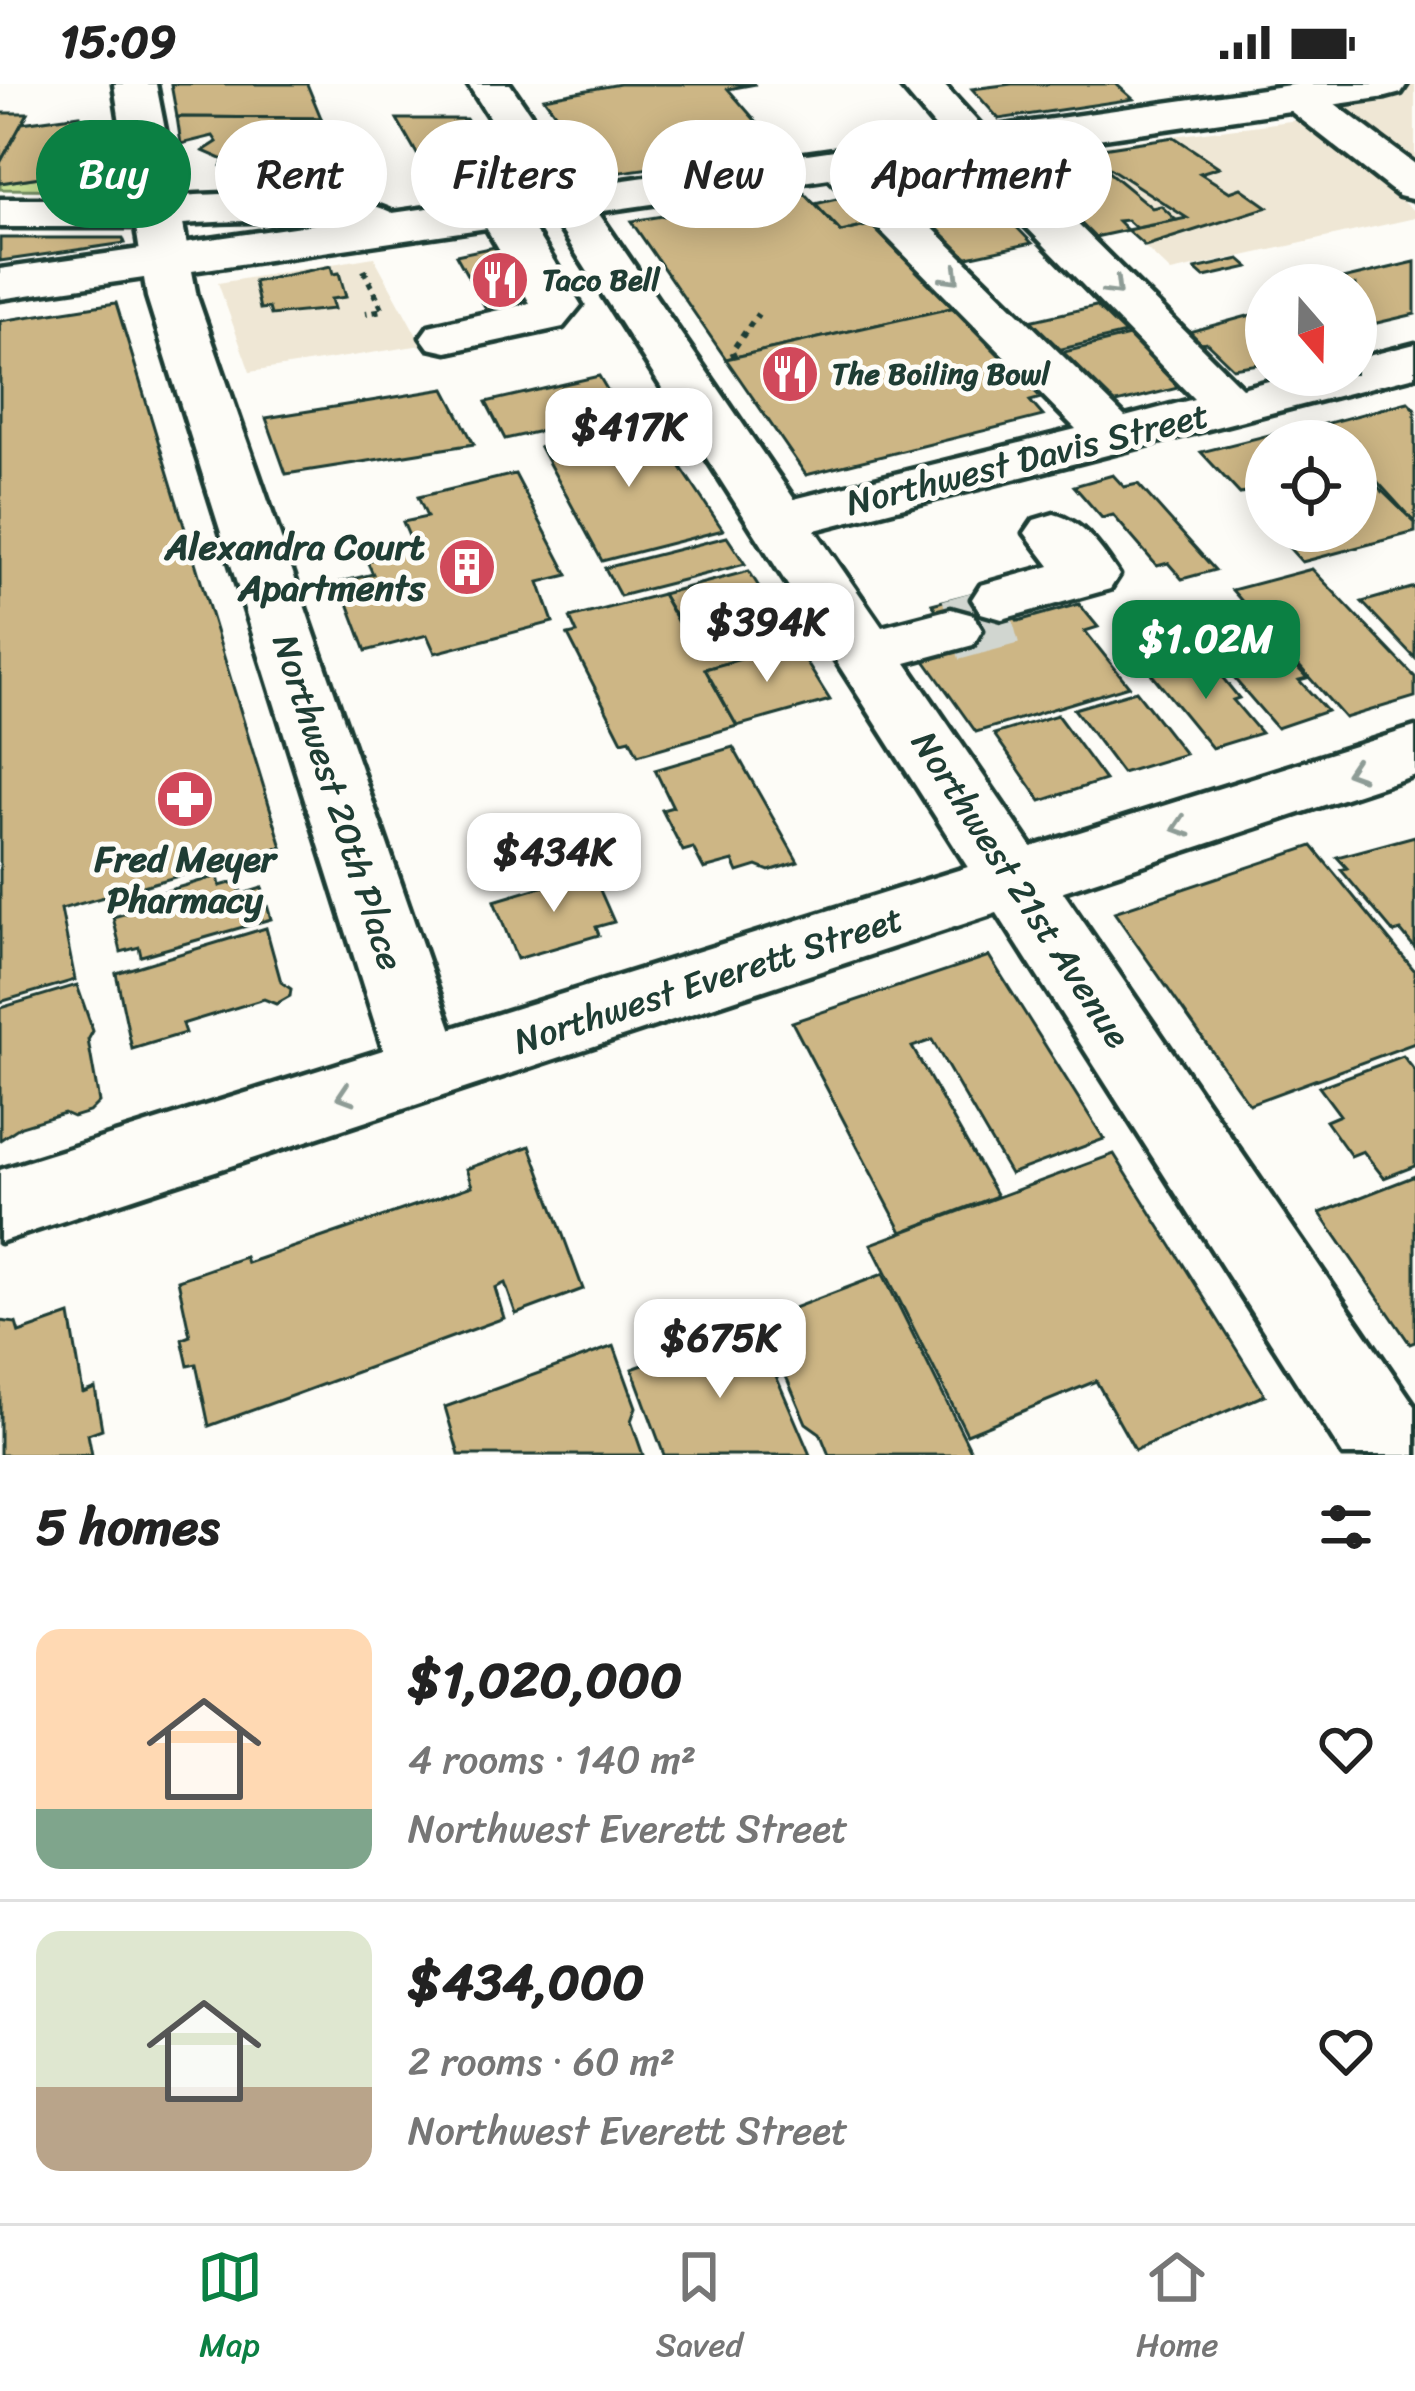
<!DOCTYPE html>
<meta charset="utf-8">
<style>
:root{--surface:#fff;--page:#f6f6f6;--text:#222;--muted:#767676;--line:#e0e0e0;--accent:#0b8043}
body{margin:0;font-family:Sriracha,sans-serif;background:var(--page);color:var(--text);height:100vh;display:flex;flex-direction:column;font-size:45px;white-space:nowrap}
*{box-sizing:border-box;margin:0}
p{font-size:39px;color:var(--muted)}
.icon{flex:none;width:66px;height:66px;fill:none;stroke:currentColor;stroke-width:2;stroke-linecap:round;stroke-linejoin:round}
.map{position:relative;height:1371px;overflow:hidden}
.sheet{display:flex;flex-direction:column;background:var(--surface);flex:1}
.sheet>*{flex:none}
.guide{position:absolute;left:36px;top:36px;width:1344px;height:108px;display:flex;gap:24px}
.needle{width:78px;rotate:160deg}
.fabs{position:absolute;left:1245px;top:180px;display:grid;gap:24px}
.fabs a{display:grid;place-items:center;width:132px;height:132px;border-radius:50%;background:var(--surface);box-shadow:0 6px 30px #0003;font-size:60px}
.price{position:absolute;translate:-50% -102px;padding:0 27px;border-radius:24px;background:#fff;color:#222;font-size:39px;line-height:78px;filter:drop-shadow(0 3px 6px #0008)}
.price::after{content:'';position:absolute;left:50%;top:72px;width:36px;height:27px;margin-left:-18px;background:inherit;clip-path:polygon(0 0,100% 0,50% 100%)}
.price.active{background:var(--accent);color:#fff}
ul{padding:0;list-style:none}
li{display:flex;align-items:center;gap:36px;height:300px;padding:0 36px}
li+li{border-top:3px solid var(--line)}
li span{display:grid;place-items:center;flex:none;width:336px;height:240px;border-radius:24px;color:#555}
li>.icon{margin-inline-start:auto}
span .icon{width:144px;height:144px;fill:#fffc;stroke-width:1}
li b{font-size:51px}
h2{display:flex;justify-content:space-between;align-items:center;height:144px;padding:0 36px;font-size:51px}
.tag{padding:0 42px;border-radius:54px;background:var(--surface);box-shadow:0 6px 30px #0003;font-size:42px;line-height:108px}
.tag.active{background:var(--accent);color:#fff}
.status{display:flex;justify-content:space-between;align-items:center;height:84px;padding:0 60px;background:var(--surface);direction:ltr}
.status svg{height:33px;fill:currentColor}
.menu{display:flex;justify-content:space-around;align-items:center;height:168px;border-top:3px solid var(--line);background:var(--surface);font-size:33px;color:var(--muted)}
.menu a{display:grid;justify-items:center;gap:6px}
.menu .active{color:var(--accent)}
.map>svg:first-child{display:block}
</style>
<div class="status"><b>15:09</b><svg viewBox="0 0 49 12"><path d="M0 12V9h3v3zM5 12V6h3v6zM10 12V3h3v9zM15 12V0h3v12zM26 1h20v11H26zM47 4h2v5h-2z"/></svg></div>
<div class="map">
<svg width="1415" height="1371" viewBox="0 0 1415 1371">
<rect width="100%" height="100%" fill="#fdfcf7"/>
<filter id="ink" filterUnits="userSpaceOnUse"><feTurbulence type="fractalNoise" baseFrequency=".00833" numOctaves="2"/><feDisplacementMap in="SourceGraphic" scale="24" xChannelSelector="R" yChannelSelector="G"/><feConvolveMatrix kernelMatrix="1 2 1 2 8 2 1 2 1" color-interpolation-filters="sRGB"/></filter>
<g filter="url(#ink)">
<g fill="#efe7d5">
<path d="M 1415,0 L 1415,108 L 1297,17 Z"/>
<path d="M 1298,36 L 1415,127 L 1415,134 L 1171,188 L 1127,146 L 1175,135 L 1161,122 L 1152,124 L 1079,64 Z"/>
<path d="M 374,173 L 422,261 L 250,288 L 218,199 Z"/>
</g>
<path fill="#c7df95" stroke="#738e64" stroke-width="3" d="M 113,82 L 117,106 L 0,105 L 0,99 Z"/>
<g fill="#cdb685" stroke="#1f3d34" stroke-width="3">
<path d="M 171,0 L 307,0 L 321,34 L 177,33 Z"/>
<path d="M 620,0 L 756,0 L 728,5 L 781,66 L 600,91 L 544,14 Z"/>
<path d="M 1012,0 L 1116,0 L 1133,15 L 999,35 L 972,5 Z"/>
<path d="M 0,29 L 28,29 L 0,79 Z"/>
<path d="M 80,31 L 83,45 L 100,43 L 102,55 L 108,54 L 113,82 L 0,99 L 0,79 L 22,39 Z"/>
<path d="M 177,33 L 321,34 L 347,95 L 289,95 L 256,83 L 228,87 L 221,82 L 224,76 L 203,67 L 217,58 L 213,52 L 181,60 Z"/>
<path d="M 397,35 L 466,35 L 511,106 L 441,112 Z"/>
<path d="M 1174,53 L 1219,83 L 1200,89 L 1230,108 L 1241,104 L 1268,123 L 1145,162 L 1127,146 L 1187,134 L 1083,67 Z"/>
<path d="M 1083,67 L 1152,124 L 1161,122 L 1176,136 L 1136,144 L 1127,136 L 1118,137 L 1127,146 L 1090,154 L 1012,78 Z"/>
<path d="M 962,87 L 1032,159 L 949,177 L 871,101 Z"/>
<path d="M 804,109 L 841,148 L 886,137 L 969,220 L 726,275 L 631,137 Z"/>
<path d="M 859,110 L 886,137 L 841,148 L 815,120 Z"/>
<path d="M 0,154 L 123,154 L 125,159 L 0,177 Z"/>
<path d="M 508,160 L 544,220 L 490,232 L 456,171 Z"/>
<path d="M 1240,175 L 1249,183 L 1204,193 L 1195,185 Z"/>
<path d="M 1415,178 L 1415,230 L 1364,242 L 1356,235 L 1356,201 L 1317,201 Z"/>
<path d="M 331,182 L 333,190 L 339,189 L 346,213 L 331,215 L 334,225 L 271,231 L 269,224 L 260,225 L 254,198 Z"/>
<path d="M 116,219 L 282,763 L 61,825 L 75,896 L 0,918 L 0,237 Z"/>
<path d="M 969,220 L 1059,309 L 1030,317 L 1043,332 L 806,391 L 726,275 Z"/>
<path d="M 1096,222 L 1125,250 L 1045,269 L 1016,240 Z"/>
<path d="M 1266,227 L 1266,279 L 1233,284 L 1206,258 L 1196,260 L 1185,249 Z"/>
<path d="M 1129,252 L 1182,303 L 1096,324 L 1048,272 Z"/>
<path d="M 599,292 L 621,329 L 505,355 L 486,318 Z"/>
<path d="M 445,305 L 474,360 L 286,390 L 266,334 Z"/>
<path d="M 1408,318 L 1415,325 L 1415,439 L 1356,374 L 1356,357 L 1338,357 L 1321,341 Z"/>
<path d="M 655,336 L 665,350 L 660,352 L 723,446 L 602,477 L 540,363 Z"/>
<path d="M 1289,346 L 1300,357 L 1266,357 L 1266,425 L 1250,408 L 1240,410 L 1201,368 Z"/>
<path d="M 515,390 L 568,491 L 539,498 L 553,538 L 435,569 L 427,551 L 366,567 L 340,498 L 373,490 L 367,477 L 399,469 L 411,457 L 403,438 L 427,433 L 418,413 Z"/>
<path d="M 1113,391 L 1124,403 L 1138,400 L 1215,486 L 1182,495 L 1168,479 L 1157,482 L 1113,431 L 1102,434 L 1074,402 Z"/>
<path d="M 1378,403 L 1415,439 L 1415,448 L 1302,478 L 1274,447 L 1356,447 L 1356,408 Z"/>
<path d="M 727,453 L 745,480 L 620,512 L 605,484 Z"/>
<path d="M 1312,485 L 1415,593 L 1415,613 L 1345,634 L 1232,506 Z"/>
<path d="M 749,487 L 766,514 L 678,537 L 662,510 Z"/>
<path d="M 1415,503 L 1415,574 L 1362,518 Z"/>
<path d="M 993,504 L 1018,537 L 1079,520 L 1098,543 L 1085,547 L 1129,602 L 976,648 L 916,564 L 956,553 L 932,520 Z"/>
<path d="M 662,510 L 694,567 L 784,543 L 795,560 L 705,585 L 737,642 L 638,671 L 630,655 L 622,657 L 568,551 L 577,549 L 570,534 Z"/>
<path d="M 766,514 L 784,543 L 694,567 L 678,537 Z"/>
<path d="M 1263,555 L 1274,567 L 1281,565 L 1307,594 L 1299,596 L 1327,627 L 1277,644 L 1213,570 Z"/>
<path d="M 795,560 L 830,616 L 737,642 L 705,585 Z"/>
<path d="M 1197,573 L 1212,590 L 1218,588 L 1239,614 L 1233,616 L 1261,649 L 1212,664 L 1149,587 Z"/>
<path d="M 1136,607 L 1185,670 L 1122,689 L 1074,625 Z"/>
<path d="M 1057,631 L 1105,696 L 1041,717 L 994,650 Z"/>
<path d="M 733,663 L 748,690 L 798,778 L 769,787 L 757,782 L 738,788 L 733,777 L 704,785 L 693,764 L 683,767 L 662,726 L 673,723 L 655,686 Z"/>
<path d="M 1415,752 L 1415,864 L 1401,847 L 1394,849 L 1341,786 L 1347,784 L 1337,773 Z"/>
<path d="M 1312,762 L 1415,887 L 1415,959 L 1249,1020 L 1114,828 Z"/>
<path d="M 592,788 L 614,838 L 596,843 L 599,851 L 517,875 L 494,817 Z"/>
<path d="M 218,792 L 220,802 L 234,798 L 243,810 L 262,804 L 271,835 L 141,872 L 139,863 L 121,868 L 113,833 L 131,828 L 128,818 Z"/>
<path d="M 266,844 L 281,898 L 291,905 L 290,912 L 276,920 L 264,915 L 182,940 L 185,949 L 132,965 L 116,889 Z"/>
<path d="M 989,872 L 1104,1055 L 1010,1090 L 932,956 L 912,963 L 997,1112 L 902,1148 L 792,938 Z"/>
<path d="M 77,901 L 93,947 L 88,956 L 99,1018 L 89,1028 L 73,1033 L 64,1029 L 21,1042 L 0,1056 L 0,924 Z"/>
<path d="M 1403,972 L 1415,987 L 1415,1082 L 1384,1094 L 1363,1067 L 1351,1072 L 1326,1037 L 1340,1031 L 1319,1003 Z"/>
<path d="M 530,1062 L 583,1205 L 516,1230 L 505,1199 L 495,1204 L 504,1234 L 209,1342 L 196,1280 L 188,1282 L 182,1255 L 190,1252 L 178,1196 L 245,1173 L 247,1179 L 472,1102 L 466,1085 Z"/>
<path d="M 1114,1070 L 1265,1311 L 1135,1366 L 1096,1297 L 967,1350 L 871,1160 Z"/>
<path d="M 1415,1092 L 1415,1258 L 1410,1260 L 1320,1129 Z"/>
<path d="M 883,1190 L 973,1371 L 829,1371 L 820,1349 L 806,1339 L 762,1236 Z"/>
<path d="M 70,1231 L 83,1309 L 95,1304 L 102,1345 L 88,1350 L 92,1371 L 0,1371 L 0,1237 L 16,1239 L 19,1249 Z"/>
<path d="M 754,1241 L 810,1371 L 664,1371 L 632,1285 Z"/>
<path d="M 614,1262 L 636,1323 L 631,1337 L 643,1371 L 459,1371 L 445,1323 Z"/>
</g>
<g fill="none" stroke-linecap="round" stroke-linejoin="round">
<path stroke="#d1d6d0" stroke-width="62" stroke-dasharray="62 32" stroke-linecap="butt" d="M 951,546 L 1012,529"/>
<defs>
<g id="minor">
<path d="M 114,0 L 156,0 L 178,112 C 227,109 382,101 412,144 L 405,154 C 376,161 352,144 323,141 C 277,135 230,137 183,140 L 197,213 L 465,984 L 454,1007 L 427,1016 L 400,1007 L 389,984 L 147,213 L 136,143 L 0,143 L 0,115 L 132,115 Z"/>
<path d="M 468,0 L 510,0 L 794,415 L 1076,345 L 824,89 L 818,79 L 824,69 L 840,66 L 856,69 L 1125,333 L 1194,315 L 974,89 L 899,0 L 943,0 L 1006,69 L 1242,304 L 1292,291 L 1356,291 L 1356,275 L 1415,260 L 1415,292 L 815,446 L 882,543 L 951,525 L 973,531 L 982,546 L 973,561 L 906,579 L 1415,1322 L 1415,1371 L 1343,1371 Z"/>
<path d="M 1299,0 L 1314,4 L 1415,80 L 1415,116 L 1399,112 L 1284,22 L 1278,13 L 1284,4 Z"/>
<path d="M 500,114 L 517,118 L 581,221 L 563,243 L 447,268 L 429,264 L 421,253 L 429,242 L 530,219 L 477,128 L 483,118 Z"/>
<path d="M 1054,430 C 1084,438 1102,465 1119,491 L 1110,505 L 1002,535 L 981,529 L 972,515 L 981,501 L 1050,482 L 1025,449 L 1034,436 Z"/>
</g>
<g id="major">
<path d="M 1297,0 L 1407,0 L 1401,9 L 1386,13 L 0,215 L 0,185 Z"/>
<path d="M 1415,643 L 1415,691 L 0,1158 L 0,1086 Z"/>
</g>
</defs>
<use href="#minor" stroke="#1f3d34" stroke-width="9"/>
<use href="#major" stroke="#1f3d34" stroke-width="9"/>
<g stroke="#1f3d34" stroke-width="6" stroke-dasharray="6 6" stroke-linecap="butt">
<path d="M 364,186 L 383,226 L 366,229"/>
<path d="M 735,273 L 732,267 L 758,230"/>
</g>
<use href="#minor" fill="#fdfcf7" fill-rule="evenodd"/>
<use href="#major" fill="#fdfcf7" fill-rule="evenodd"/>
</g>
<defs><path id="oneway-chevron" d="M-2-3.5L2.5 0L-2 3.5" fill="none" stroke-width="1.6" stroke-linecap="round" stroke-linejoin="round" transform="scale(3)"/></defs>
<g stroke="#8e9c96">
<use href="#oneway-chevron" transform="translate(952 192) rotate(45)"/>
<use href="#oneway-chevron" transform="translate(1114 204) rotate(45)"/>
<use href="#oneway-chevron" transform="translate(1354 687) rotate(162)"/>
<use href="#oneway-chevron" transform="translate(1181 743) rotate(162)"/>
<use href="#oneway-chevron" transform="translate(345 1011) rotate(162)"/>
</g>
</g>
<defs>
<symbol id="restaurant-disc" viewBox="-11 -11 22 22"><circle r="9.5" fill="#d1495b" stroke="#fdfcf7"/><path d="M-5-6h1v4h1v-4h1v4h1v-4h1v5L-1.5 .5V6h-2V.5L-5-1ZM5-6V6H3V1.5H1.5Q1.5-4 5-6Z" fill="#fff"/></symbol>
<symbol id="building-disc" viewBox="-11 -11 22 22"><circle r="9.5" fill="#d1495b" stroke="#fdfcf7"/><path d="M-4-6H4V6H1V3H-1V6H-4ZM-2.5-4.3h1.7v1.8h-1.7ZM.8-4.3h1.7v1.8H.8ZM-2.5-1h1.7V.8h-1.7ZM.8-1h1.7V.8H.8Z" fill="#fff"/></symbol>
<symbol id="pharmacy-disc" viewBox="-11 -11 22 22"><circle r="9.5" fill="#d1495b" stroke="#fdfcf7"/><path d="M-2-6h4v4h4v4h-4v4h-4v-4h-4v-4h4Z" fill="#fff"/></symbol>
</defs>
<g fill-rule="evenodd">
<use href="#restaurant-disc" x="467" y="163" width="66" height="66"/>
<use href="#restaurant-disc" x="757" y="257" width="66" height="66"/>
<use href="#building-disc" x="434" y="450" width="66" height="66"/>
<use href="#pharmacy-disc" x="152" y="682" width="66" height="66"/>
</g>
<g text-anchor="middle" stroke-width="10" stroke-linejoin="round" paint-order="stroke">
<g font-size="30" font-weight="bold" fill="#1f3d34" stroke="#fdfcf7" text-anchor="start">
<text x="542" y="206">Taco Bell</text>
<text x="832" y="300">The Boiling Bowl</text>
</g>
<g font-size="36" fill="#1f3d34" stroke="#fdfcf7">
<text transform="translate(1027 374) rotate(-14)" y="13">Northwest Davis Street</text>
<text transform="translate(339 718) rotate(72)" y="13">Northwest 20th Place</text>
<text transform="translate(1022 805) rotate(57)" y="13">Northwest 21st Avenue</text>
<text transform="translate(708 895) rotate(-18)" y="13">Northwest Everett Street</text>
</g>
<g font-size="36" font-weight="bold" fill="#1f3d34" stroke="#fdfcf7" text-anchor="end">
<text x="425" y="475">Alexandra Court<tspan x="425" dy="41">Apartments</tspan></text>
<text x="185" y="787" text-anchor="middle">Fred Meyer<tspan x="185" dy="41">Pharmacy</tspan></text>
</g>
</g>
</svg>
<div class="fabs">
<a><svg class="needle" viewBox="-14 -14 28 28"><path d="M0-13l5 13h-10z" fill="#e53935"/><path d="M0 13l5-13h-10z" fill="#767676"/></svg></a>
<a><svg class="icon" aria-label="locate" viewBox="0 0 24 24"><circle cx="12" cy="12" r="6"/><path d="M12 2v4M12 18v4M2 12h4M18 12h4"/></svg></a>
</div>
<b class="price" style="left:629px;top:406px">$417K</b>
<b class="price" style="left:767px;top:601px">$394K</b>
<b class="price active" style="left:1206px;top:618px">$1.02M</b>
<b class="price" style="left:554px;top:831px">$434K</b>
<b class="price" style="left:720px;top:1317px">$675K</b>
<div class="guide">
<a class="tag active">Buy</a>
<a class="tag">Rent</a>
<a class="tag">Filters</a>
<a class="tag">New</a>
<a class="tag">Apartment</a>
</div>
</div>
<section class="sheet">
<h2>5 homes<svg class="icon" aria-label="filters" viewBox="0 0 24 24"><path d="M4 7h16M4 17h16"/><circle cx="9" cy="7" r="2"/><circle cx="15" cy="17" r="2"/></svg></h2>
<ul>
<li><span style="background:linear-gradient(#ffd9b3 75%,#7fa58c 0)"><svg class="icon" aria-label="home" viewBox="0 0 24 24"><path d="M3 11l9-7 9 7M6 9v11h12V9"/></svg></span><div><b>$1,020,000</b><p>4 rooms · 140 m²</p><p>Northwest Everett Street</p></div><svg class="icon" aria-label="heart" viewBox="0 0 24 24"><path d="M12 20l-8-8c-3-5 5-10 8-4 3-6 11-1 8 4z"/></svg></li>
<li><span style="background:linear-gradient(#dfe7d0 65%,#b9a48a 0)"><svg class="icon" aria-label="home" viewBox="0 0 24 24"><path d="M3 11l9-7 9 7M6 9v11h12V9"/></svg></span><div><b>$434,000</b><p>2 rooms · 60 m²</p><p>Northwest Everett Street</p></div><svg class="icon" aria-label="heart" viewBox="0 0 24 24"><path d="M12 20l-8-8c-3-5 5-10 8-4 3-6 11-1 8 4z"/></svg></li>
</ul>
</section>
<nav class="menu">
<a class="active"><svg class="icon" aria-label="map" viewBox="0 0 24 24"><path d="M3 6l6-2 6 2 6-2v14l-6 2-6-2-6 2zM9 4v14M15 6v14"/></svg>Map</a>
<a><svg class="icon" aria-label="saved" viewBox="0 0 24 24"><path d="M7 4h10v16l-5-4-5 4z"/></svg>Saved</a>
<a><svg class="icon" aria-label="home" viewBox="0 0 24 24"><path d="M3 11l9-7 9 7M6 9v11h12V9"/></svg>Home</a>
</nav>
